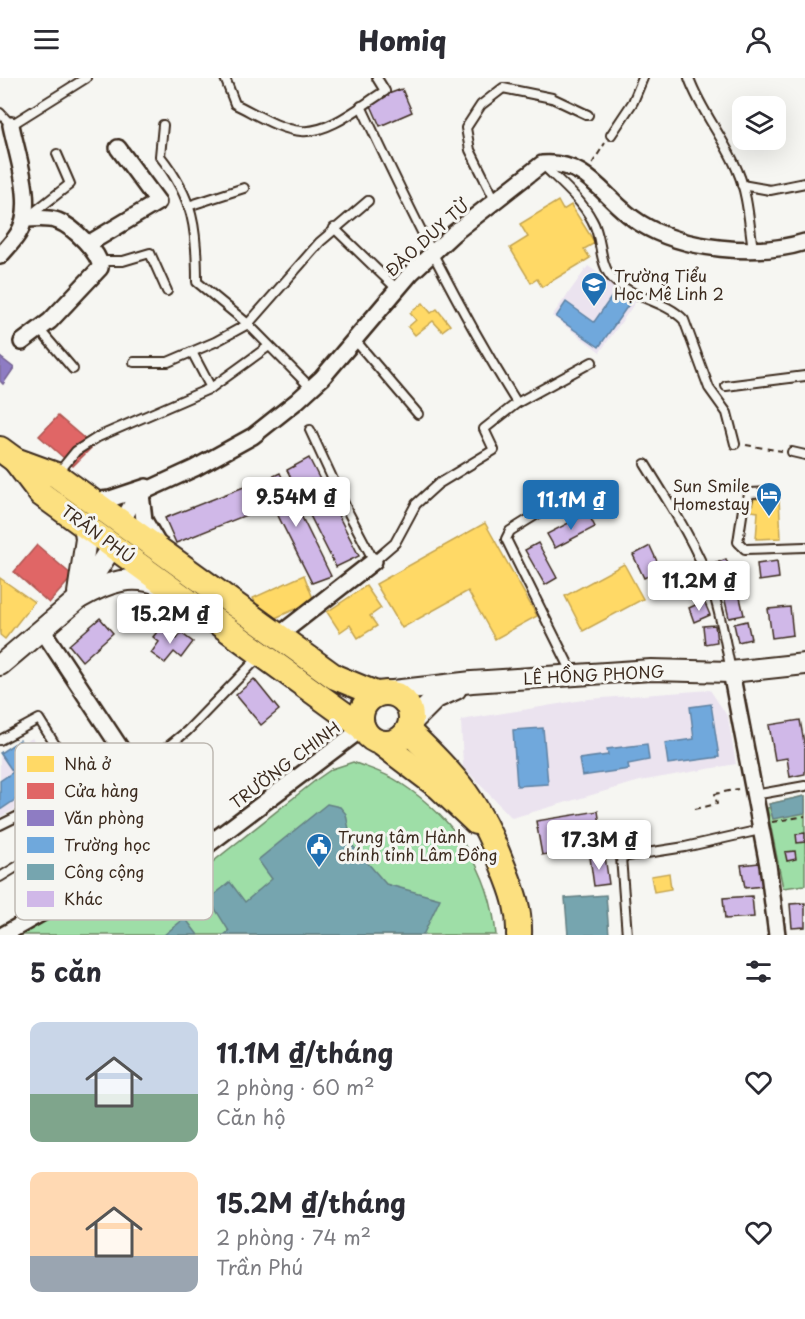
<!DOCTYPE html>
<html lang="vi">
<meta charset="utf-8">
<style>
:root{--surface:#fff;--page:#f2f2f3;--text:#2b2b33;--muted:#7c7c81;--accent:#1f6fb2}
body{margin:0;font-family:"Playpen Sans",sans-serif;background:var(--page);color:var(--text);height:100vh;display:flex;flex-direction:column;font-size:22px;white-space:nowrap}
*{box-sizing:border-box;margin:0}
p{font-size:20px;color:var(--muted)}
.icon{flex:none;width:33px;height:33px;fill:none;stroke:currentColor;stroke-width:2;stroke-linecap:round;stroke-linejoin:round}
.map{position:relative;height:857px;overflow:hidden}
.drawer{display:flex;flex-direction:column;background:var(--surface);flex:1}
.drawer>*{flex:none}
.controls{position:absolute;left:732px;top:18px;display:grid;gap:12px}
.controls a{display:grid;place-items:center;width:54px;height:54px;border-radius:12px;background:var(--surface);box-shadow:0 6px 24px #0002;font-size:30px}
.price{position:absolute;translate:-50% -51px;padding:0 14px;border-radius:6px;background:#fff;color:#222;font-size:20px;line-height:39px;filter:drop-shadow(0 2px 3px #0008)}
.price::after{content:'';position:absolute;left:50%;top:36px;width:18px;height:14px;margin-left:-9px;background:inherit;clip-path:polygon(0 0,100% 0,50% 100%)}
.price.current{background:var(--accent);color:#fff}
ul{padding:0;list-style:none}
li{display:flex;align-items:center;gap:18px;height:150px;padding:0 30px}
li span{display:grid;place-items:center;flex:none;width:168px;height:120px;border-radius:12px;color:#555}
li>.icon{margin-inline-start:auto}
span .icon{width:72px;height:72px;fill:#fffc;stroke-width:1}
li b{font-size:26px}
h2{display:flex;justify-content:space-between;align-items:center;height:72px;padding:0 30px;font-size:26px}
header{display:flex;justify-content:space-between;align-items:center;height:78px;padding:0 30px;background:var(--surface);font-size:27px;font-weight:800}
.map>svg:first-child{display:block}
</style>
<header><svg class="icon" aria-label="menu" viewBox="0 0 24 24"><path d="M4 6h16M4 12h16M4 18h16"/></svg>Homiq<svg class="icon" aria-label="person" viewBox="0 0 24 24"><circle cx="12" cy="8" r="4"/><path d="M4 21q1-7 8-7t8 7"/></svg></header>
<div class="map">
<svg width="805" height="857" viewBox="0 0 805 857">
<rect width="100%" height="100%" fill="#f6f6f2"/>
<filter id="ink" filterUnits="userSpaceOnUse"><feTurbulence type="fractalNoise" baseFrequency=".0167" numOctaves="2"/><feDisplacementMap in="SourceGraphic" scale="12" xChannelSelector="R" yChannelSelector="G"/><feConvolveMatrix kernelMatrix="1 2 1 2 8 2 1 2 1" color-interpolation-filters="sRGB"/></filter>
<g filter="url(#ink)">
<g fill="#ebe3ef">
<path d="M 588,188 L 637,222 L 600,274 L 552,238 Z"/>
<path d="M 710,612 L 728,639 L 736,686 L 640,703 L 512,740 L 463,689 L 461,642 L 589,621 Z"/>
<path d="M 32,660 L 61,708 L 0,739 L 0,678 Z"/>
</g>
<g fill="#9edea7" stroke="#6c8462" stroke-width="1.5">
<path d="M 353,684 C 368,690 386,695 399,704 C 455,741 490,790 496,857 L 18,857 L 20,853 L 146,790 L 205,790 L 316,702 L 332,691 Z"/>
<path d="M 805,722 L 805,807 L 783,810 L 767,730 Z"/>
</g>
<g fill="#ffd966" stroke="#c4a450" stroke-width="1.5">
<path d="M 558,123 L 563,132 L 571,127 L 595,165 L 584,171 L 590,180 L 542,209 L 537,201 L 531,205 L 510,170 L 528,159 L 520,146 Z"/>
<path d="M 423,225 L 431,235 L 437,231 L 450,247 L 442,253 L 433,243 L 415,257 L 408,249 L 416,242 L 410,235 Z"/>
<path d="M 779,420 L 781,460 L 756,461 L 758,434 L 751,433 L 754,421 Z"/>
<path d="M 485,445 L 537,538 L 495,561 L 468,513 L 402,550 L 376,506 Z"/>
<path d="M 624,486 L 643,521 L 583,553 L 565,518 Z"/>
<path d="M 304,497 L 314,523 L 266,544 L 253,520 Z"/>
<path d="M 0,500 L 34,524 L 5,561 L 0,557 Z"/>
<path d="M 366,508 L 381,530 L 370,538 L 377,548 L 358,560 L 350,547 L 340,554 L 327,534 Z"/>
<path d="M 805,718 L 805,735 L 773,741 L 769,726 Z"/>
<path d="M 669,795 L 671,811 L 654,814 L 651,798 Z"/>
</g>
<g fill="#e06666" stroke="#ae5450" stroke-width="1.5">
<path d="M 58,338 L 93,368 L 73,388 L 39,358 Z"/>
<path d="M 37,467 L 73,498 L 49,525 L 14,494 Z"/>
</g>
<path fill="#8e7cc3" stroke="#756392" stroke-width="1.5" d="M 0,279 L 14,290 L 3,306 L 0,303 Z"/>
<g fill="#6fa8dc" stroke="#5f82a3" stroke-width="1.5">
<path d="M 617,211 L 632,222 L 599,269 L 556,239 L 566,224 L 594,244 Z"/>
<path d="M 711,626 L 719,679 L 668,686 L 665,665 L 694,661 L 690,629 Z"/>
<path d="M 543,650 L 548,706 L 517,708 L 513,652 Z"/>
<path d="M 20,662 L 50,707 L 31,720 L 27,714 L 0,732 L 0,703 L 13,694 L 0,675 Z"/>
<path d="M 647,666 L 649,682 L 628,686 L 629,691 L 582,698 L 579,681 L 608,677 L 607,671 Z"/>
</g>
<g fill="#76a5af" stroke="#648084" stroke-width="1.5">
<path d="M 805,718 L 805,735 L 773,741 L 769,726 Z"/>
<path d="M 327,726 L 340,729 L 346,736 L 352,767 L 386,806 L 440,821 L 423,857 L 224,857 L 229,853 L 209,821 L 230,804 L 245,824 L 272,801 L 258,782 Z"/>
<path d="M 606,817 L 609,857 L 568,857 L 565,820 Z"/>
<path d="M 185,840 L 198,857 L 164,857 Z"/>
</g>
<g fill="#d0b8e8" stroke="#3b2a1e" stroke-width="1.5">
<path d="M 402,11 L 412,34 L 380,48 L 369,23 Z"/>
<path d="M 309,380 L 359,478 L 336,489 L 287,392 Z"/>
<path d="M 280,395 L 331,498 L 312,505 L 261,404 Z"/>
<path d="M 254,405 L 266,429 L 176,465 L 165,440 Z"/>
<path d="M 588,435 L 595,449 L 555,470 L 547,456 Z"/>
<path d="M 538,465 L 557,500 L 545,507 L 525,472 Z"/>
<path d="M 650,468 L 661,492 L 644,500 L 633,477 Z"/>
<path d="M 726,481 L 733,498 L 720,503 L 714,486 Z"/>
<path d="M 777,483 L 779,500 L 759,503 L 757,486 Z"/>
<path d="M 701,498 L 703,518 L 681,519 L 679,500 Z"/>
<path d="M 738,511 L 744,537 L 729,540 L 723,514 Z"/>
<path d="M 704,523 L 710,537 L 694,544 L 689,530 Z"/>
<path d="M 790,529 L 793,557 L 772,560 L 768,531 Z"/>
<path d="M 100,540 L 113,555 L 82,583 L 69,567 Z"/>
<path d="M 747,543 L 751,561 L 738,564 L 734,546 Z"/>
<path d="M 715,547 L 717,564 L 705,566 L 703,548 Z"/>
<path d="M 161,549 L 177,561 L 181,555 L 193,564 L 181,580 L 174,574 L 165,585 L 151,575 L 159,564 L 153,559 Z"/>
<path d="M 254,601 L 279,632 L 261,647 L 236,617 Z"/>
<path d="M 800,642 L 805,670 L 805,696 L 790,699 L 787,680 L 775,682 L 769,647 Z"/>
<path d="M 598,733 L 603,767 L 542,777 L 536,743 Z"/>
<path d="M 805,755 L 805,764 L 797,765 L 796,756 Z"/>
<path d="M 795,773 L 796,781 L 787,783 L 785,774 Z"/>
<path d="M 605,778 L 609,806 L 594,808 L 590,779 Z"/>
<path d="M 759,785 L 763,808 L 745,810 L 741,787 Z"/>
<path d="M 752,818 L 754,839 L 725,841 L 723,820 Z"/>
<path d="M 805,825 L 805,849 L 792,850 L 790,826 Z"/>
</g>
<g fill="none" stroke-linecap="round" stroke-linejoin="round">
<defs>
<g id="service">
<path d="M 225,0 L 235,26 C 256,36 278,51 301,53 C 329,56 362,27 385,13 L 377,0"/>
<path d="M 689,0 C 701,34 725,61 738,94 C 748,117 749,146 753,171"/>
<path d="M 361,28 C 409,130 457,229 517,325"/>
<path d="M 0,35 L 11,47 L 86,0"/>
<path d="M 163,47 L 160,78 C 194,121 197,151 197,204 L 248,246 L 311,310"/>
<path d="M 611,57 L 633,24 L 643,0"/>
<path d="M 543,87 C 560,104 581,121 592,142 C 603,160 598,186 613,201 C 633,221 665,222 684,242 L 709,310 L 727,335 L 735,366"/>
<path d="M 742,107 L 770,112 L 805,105"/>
<path d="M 496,124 L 470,72 L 466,50 L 481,27 L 503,10 L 552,20 L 588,37"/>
<path d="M 188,128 L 244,110"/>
<path d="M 28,139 L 70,106 L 57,76"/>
<path d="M 334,150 L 397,211"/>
<path d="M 101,183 L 123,183 L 150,175 L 167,213"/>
<path d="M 39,251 L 73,291"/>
<path d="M 354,261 L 418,336"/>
<path d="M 192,274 L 211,310"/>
<path d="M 134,284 L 168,284 L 215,264 L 248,246 L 320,164 L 368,123"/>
<path d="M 726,308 L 805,298"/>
<path d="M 310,352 L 347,432 L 374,483 L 395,465 L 416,426 L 438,406 L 494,372 L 484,351 L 517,325 L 592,284"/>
<path d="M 792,374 L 805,377"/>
<path d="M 645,386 C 669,425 695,464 711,508 C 721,535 725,564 731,593"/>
<path d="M 58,395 L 76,373 L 98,359 L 211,310 L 269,268"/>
<path d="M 770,414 L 750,415 L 743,431 L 738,464 L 745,471 L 805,469"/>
<path d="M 563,420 L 510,453 L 506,461 L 573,596"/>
<path d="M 0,662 L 39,641 L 79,705"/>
<path d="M 754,717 L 805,708"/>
<path d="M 45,725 L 64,760"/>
<path d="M 0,747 L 45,725 L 125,677"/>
<path d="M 217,761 L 141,691 L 187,653 L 260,578"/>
<path d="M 0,799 L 64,760 L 90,808"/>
<path d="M 627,857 L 621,779 L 685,769 L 760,752"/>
</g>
<g id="minor">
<path d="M 88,166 L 158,124 L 118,70"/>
<path d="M 0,178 C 6,171 13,164 18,156 C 36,128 17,78 11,47"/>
<path d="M 22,264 L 50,243 L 100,190 C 102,176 72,148 58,143 C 48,139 35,141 25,141"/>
<path d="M 141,416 L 144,442 L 158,466"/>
<path d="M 92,423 L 110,421 L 146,409"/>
<path d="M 122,444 L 133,424 L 145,413 L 195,390 L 253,358 L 297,323 L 322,300 L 411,195 L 454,155 L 542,86 C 590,82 604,123 640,145 C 683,172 757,179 805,164"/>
<path d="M 43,553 L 125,677"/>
<path d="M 278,558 L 374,483"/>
<path d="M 731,594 L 768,787 L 777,857"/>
<path d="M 3,857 L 140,779 L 209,766 L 363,650"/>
</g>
<g id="tertiary">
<path d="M 78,515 L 86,461 L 84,446"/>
<path d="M 80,520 C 107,504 133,495 163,508"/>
<path d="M 0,587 L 78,521 L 113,467"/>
<path d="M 384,614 L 472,604 L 651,592 L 731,594 L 805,586"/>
<path d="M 411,645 L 436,620 L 456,611"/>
</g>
<g id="primary">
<path d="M 0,371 L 15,382 L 56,397 L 335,599 L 376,616"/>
<path d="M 15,382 L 41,416 L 363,650"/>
<circle cx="386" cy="640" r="25"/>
<path d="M 408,653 C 460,702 478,724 504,791 C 513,813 520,832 519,857"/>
<path d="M 381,665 L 439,709 L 476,744"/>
</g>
</defs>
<use href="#service" stroke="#3b2a1e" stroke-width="12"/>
<use href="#minor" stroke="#3b2a1e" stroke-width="20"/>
<use href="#tertiary" stroke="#3b2a1e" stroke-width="24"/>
<use href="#primary" stroke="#3b2a1e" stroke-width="28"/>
<g stroke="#3b2a1e" stroke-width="2" stroke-dasharray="6 4.5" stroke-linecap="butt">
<path d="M 592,86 L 605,65"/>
<path d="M 746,367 L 782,373"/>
<path d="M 695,731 L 717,726 L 715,716 L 738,711"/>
<path d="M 772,744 L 805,738"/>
</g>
<use href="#service" stroke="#f6f6f2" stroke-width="8"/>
<use href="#minor" stroke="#f6f6f2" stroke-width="15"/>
<use href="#tertiary" stroke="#f6f6f2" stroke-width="20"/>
<use href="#primary" stroke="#fce080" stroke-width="24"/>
</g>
</g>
<defs>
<symbol id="school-pin" viewBox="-11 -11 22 30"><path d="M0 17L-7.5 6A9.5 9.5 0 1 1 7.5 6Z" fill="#1f6fb2" stroke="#f6f6f2"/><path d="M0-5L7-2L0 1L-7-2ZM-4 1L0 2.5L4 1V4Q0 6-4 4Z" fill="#fff"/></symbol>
<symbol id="hotel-pin" viewBox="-11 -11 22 30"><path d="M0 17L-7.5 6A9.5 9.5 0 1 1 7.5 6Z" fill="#1f6fb2" stroke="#f6f6f2"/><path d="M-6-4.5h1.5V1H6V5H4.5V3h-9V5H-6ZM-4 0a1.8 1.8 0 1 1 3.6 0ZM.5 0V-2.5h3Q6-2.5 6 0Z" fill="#fff"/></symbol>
<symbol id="civic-pin" viewBox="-11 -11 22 30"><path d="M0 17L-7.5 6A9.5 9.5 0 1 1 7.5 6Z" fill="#1f6fb2" stroke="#f6f6f2"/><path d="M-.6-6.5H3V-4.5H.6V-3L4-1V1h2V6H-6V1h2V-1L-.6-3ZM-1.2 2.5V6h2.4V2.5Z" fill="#fff"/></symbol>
</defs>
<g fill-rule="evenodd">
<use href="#school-pin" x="579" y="192" width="30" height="40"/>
<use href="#hotel-pin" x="754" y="402" width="30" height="40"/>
<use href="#civic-pin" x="304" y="753" width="30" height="40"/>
</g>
<g text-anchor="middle" stroke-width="6" stroke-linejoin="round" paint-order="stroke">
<g font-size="16" fill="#3b2a1e" stroke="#f6f6f2">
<text transform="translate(427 160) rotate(-42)" y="6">ĐÀO DUY TỪ</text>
<text transform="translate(98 456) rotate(36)" y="6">TRẦN PHÚ</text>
<text transform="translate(594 597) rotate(-3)" y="6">LÊ HỒNG PHONG</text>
<text transform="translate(285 687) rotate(-37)" y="6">TRƯỜNG CHINH</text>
</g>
<g font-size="16" fill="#3b2a1e" stroke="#f6f6f2" text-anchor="start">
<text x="614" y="204">Trường Tiểu<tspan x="614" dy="18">Học Mê Linh 2</tspan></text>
<text x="750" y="414" text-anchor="end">Sun Smile<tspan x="750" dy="18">Homestay</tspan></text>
<text x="338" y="765">Trung tâm Hành<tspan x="338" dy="18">chính tỉnh Lâm Đồng</tspan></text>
</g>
</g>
<rect x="15" y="665" width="198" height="177" rx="9" fill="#f6f6f2" stroke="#beb9b2" stroke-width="1.5"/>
<rect x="27" y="678" width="27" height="16" fill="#ffd966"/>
<rect x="27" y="705" width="27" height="16" fill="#e06666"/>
<rect x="27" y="732" width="27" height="16" fill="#8e7cc3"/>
<rect x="27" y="759" width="27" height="16" fill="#6fa8dc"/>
<rect x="27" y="786" width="27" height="16" fill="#76a5af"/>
<rect x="27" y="813" width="27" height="16" fill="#d0b8e8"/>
<g font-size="16" fill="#3b2a1e">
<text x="64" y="692">Nhà ở</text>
<text x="64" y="719">Cửa hàng</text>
<text x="64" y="746">Văn phòng</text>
<text x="64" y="773">Trường học</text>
<text x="64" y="800">Công cộng</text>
<text x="64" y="827">Khác</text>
</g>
</svg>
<div class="controls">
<a><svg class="icon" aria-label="layers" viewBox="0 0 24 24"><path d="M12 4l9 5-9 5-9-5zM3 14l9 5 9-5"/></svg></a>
</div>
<b class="price" style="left:296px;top:450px">9.54M ₫</b>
<b class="price current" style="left:571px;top:453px">11.1M ₫</b>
<b class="price" style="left:699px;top:534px">11.2M ₫</b>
<b class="price" style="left:170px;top:567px">15.2M ₫</b>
<b class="price" style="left:599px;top:793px">17.3M ₫</b>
</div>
<section class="drawer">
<h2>5 căn<svg class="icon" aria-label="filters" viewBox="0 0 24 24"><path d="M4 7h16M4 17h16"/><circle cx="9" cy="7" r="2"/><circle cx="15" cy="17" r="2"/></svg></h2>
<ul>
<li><span style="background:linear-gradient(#c9d6e8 60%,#7fa58c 0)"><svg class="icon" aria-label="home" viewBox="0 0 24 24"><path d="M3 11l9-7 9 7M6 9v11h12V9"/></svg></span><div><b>11.1M ₫/tháng</b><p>2 phòng · 60 m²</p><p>Căn hộ</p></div><svg class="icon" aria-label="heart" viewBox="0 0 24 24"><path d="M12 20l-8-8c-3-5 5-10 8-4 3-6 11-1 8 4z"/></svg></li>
<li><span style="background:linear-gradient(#ffd9b3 70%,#9aa5b1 0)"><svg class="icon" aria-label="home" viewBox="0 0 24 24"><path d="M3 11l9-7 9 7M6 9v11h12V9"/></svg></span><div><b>15.2M ₫/tháng</b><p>2 phòng · 74 m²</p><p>Trần Phú</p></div><svg class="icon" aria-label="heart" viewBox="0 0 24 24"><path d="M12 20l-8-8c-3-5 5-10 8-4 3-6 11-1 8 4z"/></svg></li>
</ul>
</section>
